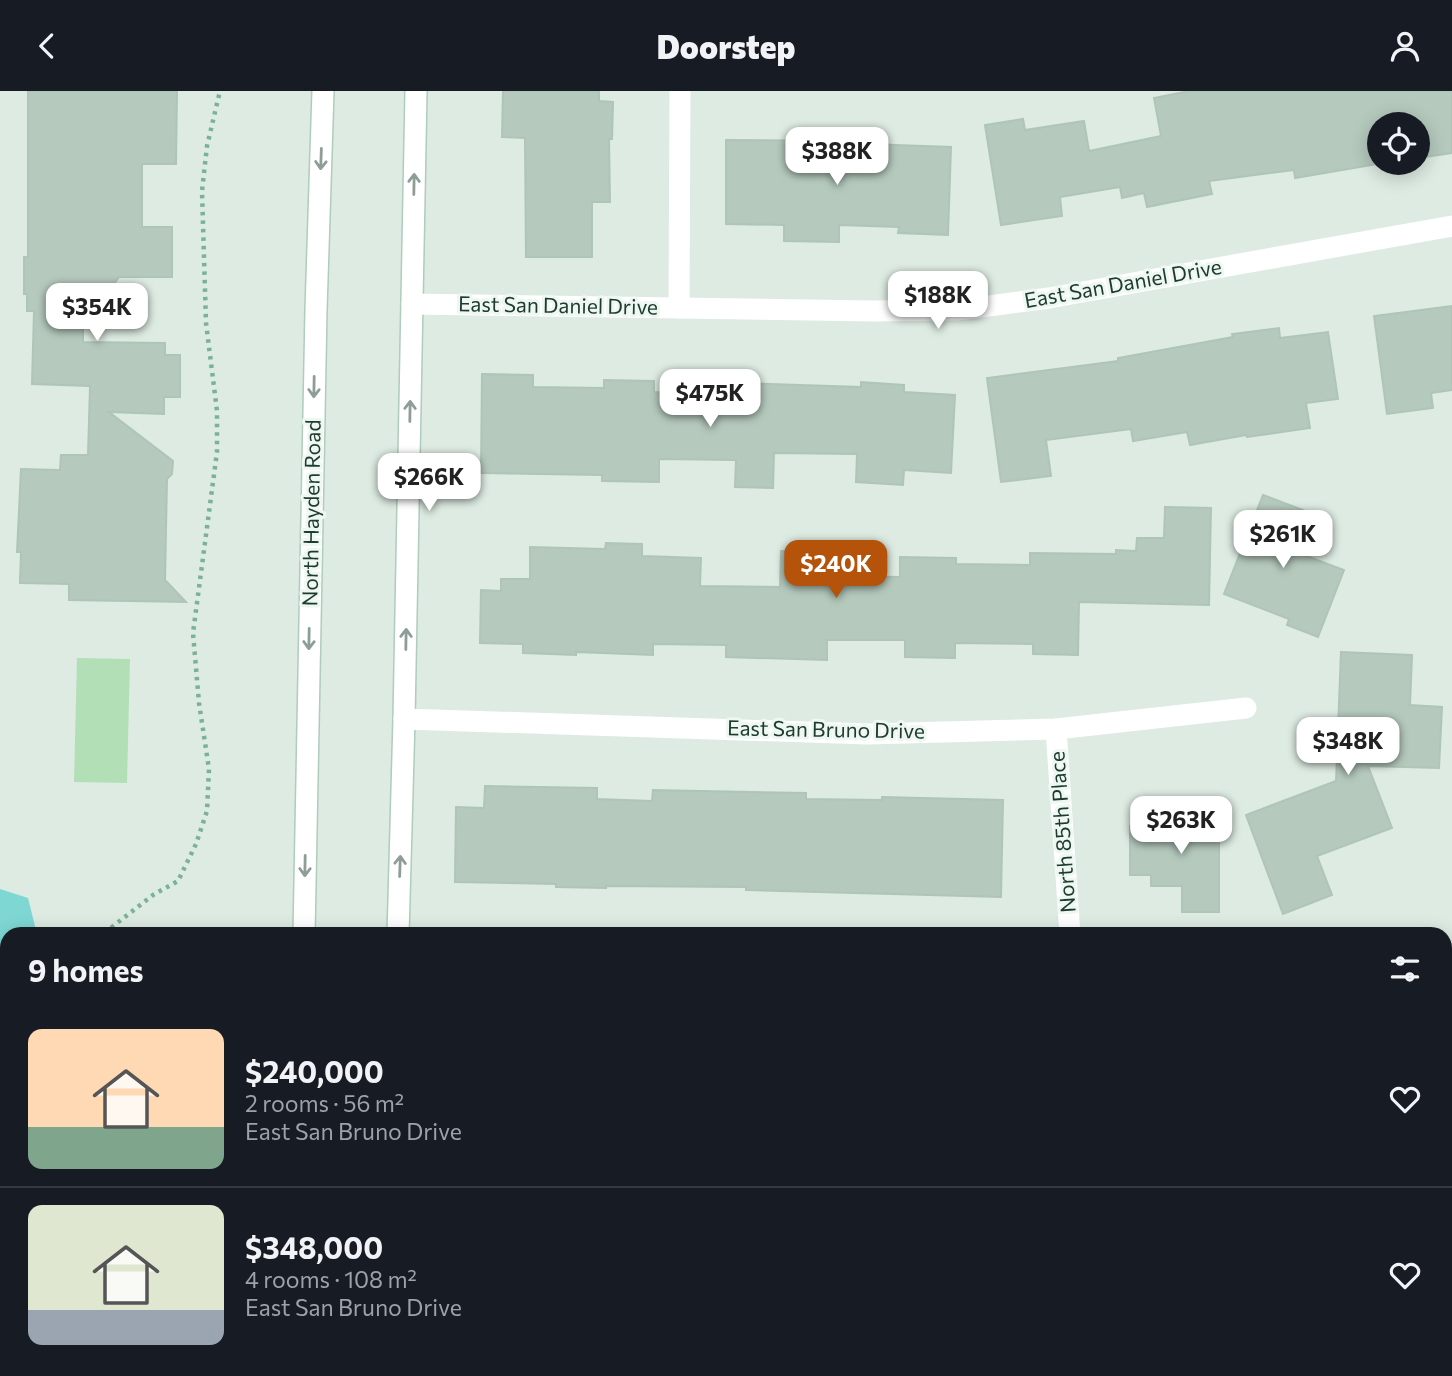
<!DOCTYPE html>
<meta charset="utf-8">
<style>
:root{--surface:#171b24;--page:#242831;--text:#f1f3f6;--muted:#9ea1a6;--line:#363941;--accent:#b45309}
body{margin:0;font-family:Commissioner,sans-serif;background:var(--page);color:var(--text);height:100vh;display:flex;flex-direction:column;font-size:26px;white-space:nowrap}
*{box-sizing:border-box;margin:0}
p{font-size:23px;color:var(--muted)}
.icon{flex:none;width:38px;height:38px;fill:none;stroke:currentColor;stroke-width:2;stroke-linecap:round;stroke-linejoin:round}
.map{position:relative;flex:1;overflow:hidden}
.side{position:absolute;left:0px;top:836px;width:1452px;height:450px;display:flex;flex-direction:column;background:var(--surface);border-radius:21px 21px 0 0;box-shadow:0 4px 18px #0003}
.side>*{flex:none}
.fabs{position:absolute;left:1367px;top:21px;display:grid;gap:14px}
.fabs a{display:grid;place-items:center;width:63px;height:63px;border-radius:50%;background:var(--surface);box-shadow:0 4px 18px #0003;font-size:35px}
.price{position:absolute;translate:-50% -60px;padding:0 16px;border-radius:14px;background:#fff;color:#222;font-size:23px;line-height:46px;filter:drop-shadow(0 2px 4px #0008)}
.price::after{content:'';position:absolute;left:50%;top:42px;width:21px;height:16px;margin-left:-10px;background:inherit;clip-path:polygon(0 0,100% 0,50% 100%)}
.price.active{background:var(--accent);color:#fff}
ul{padding:0;list-style:none}
li{display:flex;align-items:center;gap:21px;height:175px;padding:0 28px}
li+li{border-top:2px solid var(--line)}
li span{display:grid;place-items:center;flex:none;width:196px;height:140px;border-radius:14px;color:#555}
li>.icon{margin-inline-start:auto}
span .icon{width:84px;height:84px;fill:#fffc;stroke-width:1}
li b{font-size:30px}
h2{display:flex;justify-content:space-between;align-items:center;height:84px;padding:0 28px;font-size:30px}
header{display:flex;justify-content:space-between;align-items:center;height:91px;padding:0 28px;background:var(--surface);font-size:32px;font-weight:800}
.map>svg:first-child{display:block}
</style>
<header><svg class="icon" aria-label="back" viewBox="0 0 24 24"><path d="M15 5l-7 7 7 7"/></svg>Doorstep<svg class="icon" aria-label="person" viewBox="0 0 24 24"><circle cx="12" cy="8" r="4"/><path d="M4 21q1-7 8-7t8 7"/></svg></header>
<div class="map">
<svg width="1452" height="1285" viewBox="0 0 1452 1285">
<rect width="100%" height="100%" fill="#ddebe2"/>
<path fill="#b3dfb6" d="M 77,567 L 130,568 L 127,692 L 74,691 Z"/>
<path fill="#7ed7d3" d="M 0,798 L 28,807 L 37,843 L 7,844 L 7,921 L 0,924 Z"/>
<g fill="#b5c9bd" stroke="#afc5b8" stroke-width="2">
<path d="M 28,0 L 177,0 L 176,73 L 142,73 L 142,136 L 172,136 L 172,186 L 119,186 L 114,193 L 108,193 L 95,201 L 83,213 L 83,251 L 165,252 L 165,264 L 180,264 L 180,306 L 164,306 L 164,323 L 109,321 L 173,370 L 172,383 L 167,388 L 165,489 L 186,511 L 69,509 L 69,493 L 20,492 L 21,461 L 17,461 L 21,378 L 60,379 L 61,364 L 88,364 L 90,295 L 32,293 L 34,220 L 27,220 L 27,203 L 24,203 L 24,166 L 28,166 Z"/>
<path d="M 503,0 L 599,0 L 599,10 L 613,11 L 612,48 L 609,48 L 610,111 L 592,111 L 592,166 L 526,166 L 525,47 L 502,46 Z"/>
<path d="M 1189,0 L 1452,0 L 1452,62 L 1418,67 L 1418,33 L 1379,33 L 1379,72 L 1383,72 L 1295,87 L 1294,79 L 1209,90 L 1212,103 L 1147,116 L 1144,102 L 1122,107 L 1120,96 L 1060,106 L 1062,125 L 1001,134 L 985,34 L 1023,28 L 1025,39 L 1084,30 L 1089,60 L 1161,45 L 1154,7 Z"/>
<path d="M 726,49 L 840,50 L 840,52 L 951,56 L 948,144 L 898,142 L 899,136 L 839,134 L 839,151 L 784,150 L 784,134 L 726,133 Z"/>
<path d="M 1452,215 L 1452,299 L 1431,302 L 1433,317 L 1387,323 L 1374,225 Z"/>
<path d="M 1279,237 L 1280,247 L 1328,241 L 1338,308 L 1306,312 L 1310,337 L 1247,346 L 1246,344 L 1190,354 L 1187,341 L 1133,350 L 1131,338 L 1046,349 L 1051,385 L 1001,391 L 987,287 L 1118,270 L 1118,267 L 1233,246 L 1232,243 Z"/>
<path d="M 482,283 L 533,284 L 533,296 L 604,297 L 604,289 L 654,290 L 654,301 L 737,304 L 737,292 L 861,296 L 861,291 L 904,294 L 904,301 L 955,304 L 951,382 L 904,379 L 903,394 L 856,391 L 857,363 L 774,362 L 773,397 L 735,396 L 736,369 L 659,368 L 659,391 L 602,390 L 602,384 L 481,382 Z"/>
<path d="M 1263,404 L 1308,421 L 1293,460 L 1344,479 L 1318,546 L 1287,534 L 1289,528 L 1224,503 Z"/>
<path d="M 1165,416 L 1211,417 L 1209,514 L 1079,511 L 1078,564 L 1033,563 L 1033,553 L 955,552 L 955,567 L 905,566 L 905,549 L 827,549 L 827,569 L 726,566 L 726,554 L 653,553 L 653,564 L 576,561 L 576,564 L 523,562 L 523,553 L 480,552 L 481,499 L 501,500 L 501,488 L 530,488 L 530,456 L 605,458 L 606,452 L 642,453 L 642,465 L 701,467 L 700,495 L 780,496 L 781,460 L 829,461 L 829,485 L 900,486 L 900,466 L 956,467 L 956,473 L 1030,474 L 1030,462 L 1116,463 L 1116,459 L 1136,460 L 1137,447 L 1164,447 Z"/>
<path d="M 1341,561 L 1412,564 L 1410,614 L 1442,616 L 1439,677 L 1368,675 L 1392,737 L 1317,765 L 1332,804 L 1283,823 L 1246,724 L 1336,690 Z"/>
<path d="M 485,695 L 597,697 L 597,708 L 652,710 L 653,699 L 806,702 L 806,708 L 882,709 L 882,706 L 1003,709 L 1001,806 L 746,799 L 746,796 L 606,795 L 606,797 L 556,796 L 556,793 L 455,791 L 456,716 L 484,717 Z"/>
<path d="M 1152,720 L 1219,720 L 1219,821 L 1182,821 L 1182,795 L 1151,795 L 1151,784 L 1130,784 L 1130,735 L 1152,735 Z"/>
</g>
<g fill="none" stroke-linecap="round" stroke-linejoin="round">
<defs>
<g id="secondary">
<path d="M 304,844 L 316,219 L 323,0"/>
<path d="M 398,844 L 404,628 L 416,0"/>
<path d="M 293,1285 L 293,1279"/>
<path d="M 385,1285 L 385,1279"/>
</g>
</defs>
<use href="#secondary" stroke="#afccbc" stroke-width="24"/>
<g stroke="#7ab295" stroke-width="4.5" stroke-dasharray="3.5 5" stroke-linecap="butt">
<path d="M 107,844 L 112,836 L 153,804 L 178,790 L 196,753 L 207,720 L 209,678 L 199,612 L 193,542 L 217,361 L 217,320 L 206,232 L 202,100 L 207,55 L 220,0"/>
<path d="M 0,977 L 7,975"/>
</g>
<g stroke="#fff" stroke-width="21">
<path d="M 412,213 L 873,220 L 958,219 L 1049,207 L 1452,135"/>
<path d="M 679,217 L 680,0"/>
<path d="M 404,628 L 868,643 L 1056,638 L 1246,617"/>
<path d="M 1056,638 L 1070,844"/>
<path d="M 652,1285 L 652,1279"/>
<path d="M 1070,1285 L 1070,1279"/>
</g>
<use href="#secondary" stroke="#fff" stroke-width="21"/>
</g>
<defs><path id="oneway-shaft" d="M-6 0H5M1.5-3L5.5 0L1.5 3" fill="none" stroke-width="1.6" stroke-linecap="round" stroke-linejoin="round" transform="scale(1.75)"/></defs>
<g stroke="#8e9e96">
<use href="#oneway-shaft" transform="translate(321 68) rotate(92)"/>
<use href="#oneway-shaft" transform="translate(414 93) rotate(-89)"/>
<use href="#oneway-shaft" transform="translate(314 296) rotate(91)"/>
<use href="#oneway-shaft" transform="translate(410 320) rotate(-89)"/>
<use href="#oneway-shaft" transform="translate(309 548) rotate(91)"/>
<use href="#oneway-shaft" transform="translate(406 548) rotate(-89)"/>
<use href="#oneway-shaft" transform="translate(305 775) rotate(91)"/>
<use href="#oneway-shaft" transform="translate(400 775) rotate(-88)"/>
</g>
<g text-anchor="middle" stroke-width="6" stroke-linejoin="round" paint-order="stroke">
<g font-size="21" fill="#1d3c2d" stroke="#eef7f1">
<text transform="translate(1123 193) rotate(-10)" y="7">East San Daniel Drive</text>
<text transform="translate(558 215) rotate(1)" y="7">East San Daniel Drive</text>
<text transform="translate(312 422) rotate(-89)" y="7">North Hayden Road</text>
<text transform="translate(826 639) rotate(1)" y="7">East San Bruno Drive</text>
<text transform="translate(1063 741) rotate(-94)" y="7">North 85th Place</text>
</g>
</g>
</svg>
<div class="fabs">
<a><svg class="icon" aria-label="locate" viewBox="0 0 24 24"><circle cx="12" cy="12" r="6"/><path d="M12 2v4M12 18v4M2 12h4M18 12h4"/></svg></a>
</div>
<b class="price" style="left:837px;top:96px">$388K</b>
<b class="price" style="left:938px;top:240px">$188K</b>
<b class="price" style="left:97px;top:252px">$354K</b>
<b class="price" style="left:710px;top:338px">$475K</b>
<b class="price" style="left:429px;top:422px">$266K</b>
<b class="price" style="left:1283px;top:479px">$261K</b>
<b class="price active" style="left:836px;top:509px">$240K</b>
<b class="price" style="left:1348px;top:686px">$348K</b>
<b class="price" style="left:1181px;top:765px">$263K</b>
<section class="side">
<h2>9 homes<svg class="icon" aria-label="filters" viewBox="0 0 24 24"><path d="M4 7h16M4 17h16"/><circle cx="9" cy="7" r="2"/><circle cx="15" cy="17" r="2"/></svg></h2>
<ul>
<li><span style="background:linear-gradient(#ffd9b3 70%,#7fa58c 0)"><svg class="icon" aria-label="home" viewBox="0 0 24 24"><path d="M3 11l9-7 9 7M6 9v11h12V9"/></svg></span><div><b>$240,000</b><p>2 rooms · 56 m²</p><p>East San Bruno Drive</p></div><svg class="icon" aria-label="heart" viewBox="0 0 24 24"><path d="M12 20l-8-8c-3-5 5-10 8-4 3-6 11-1 8 4z"/></svg></li>
<li><span style="background:linear-gradient(#dfe7d0 75%,#9aa5b1 0)"><svg class="icon" aria-label="home" viewBox="0 0 24 24"><path d="M3 11l9-7 9 7M6 9v11h12V9"/></svg></span><div><b>$348,000</b><p>4 rooms · 108 m²</p><p>East San Bruno Drive</p></div><svg class="icon" aria-label="heart" viewBox="0 0 24 24"><path d="M12 20l-8-8c-3-5 5-10 8-4 3-6 11-1 8 4z"/></svg></li>
</ul>
</section>
</div>
